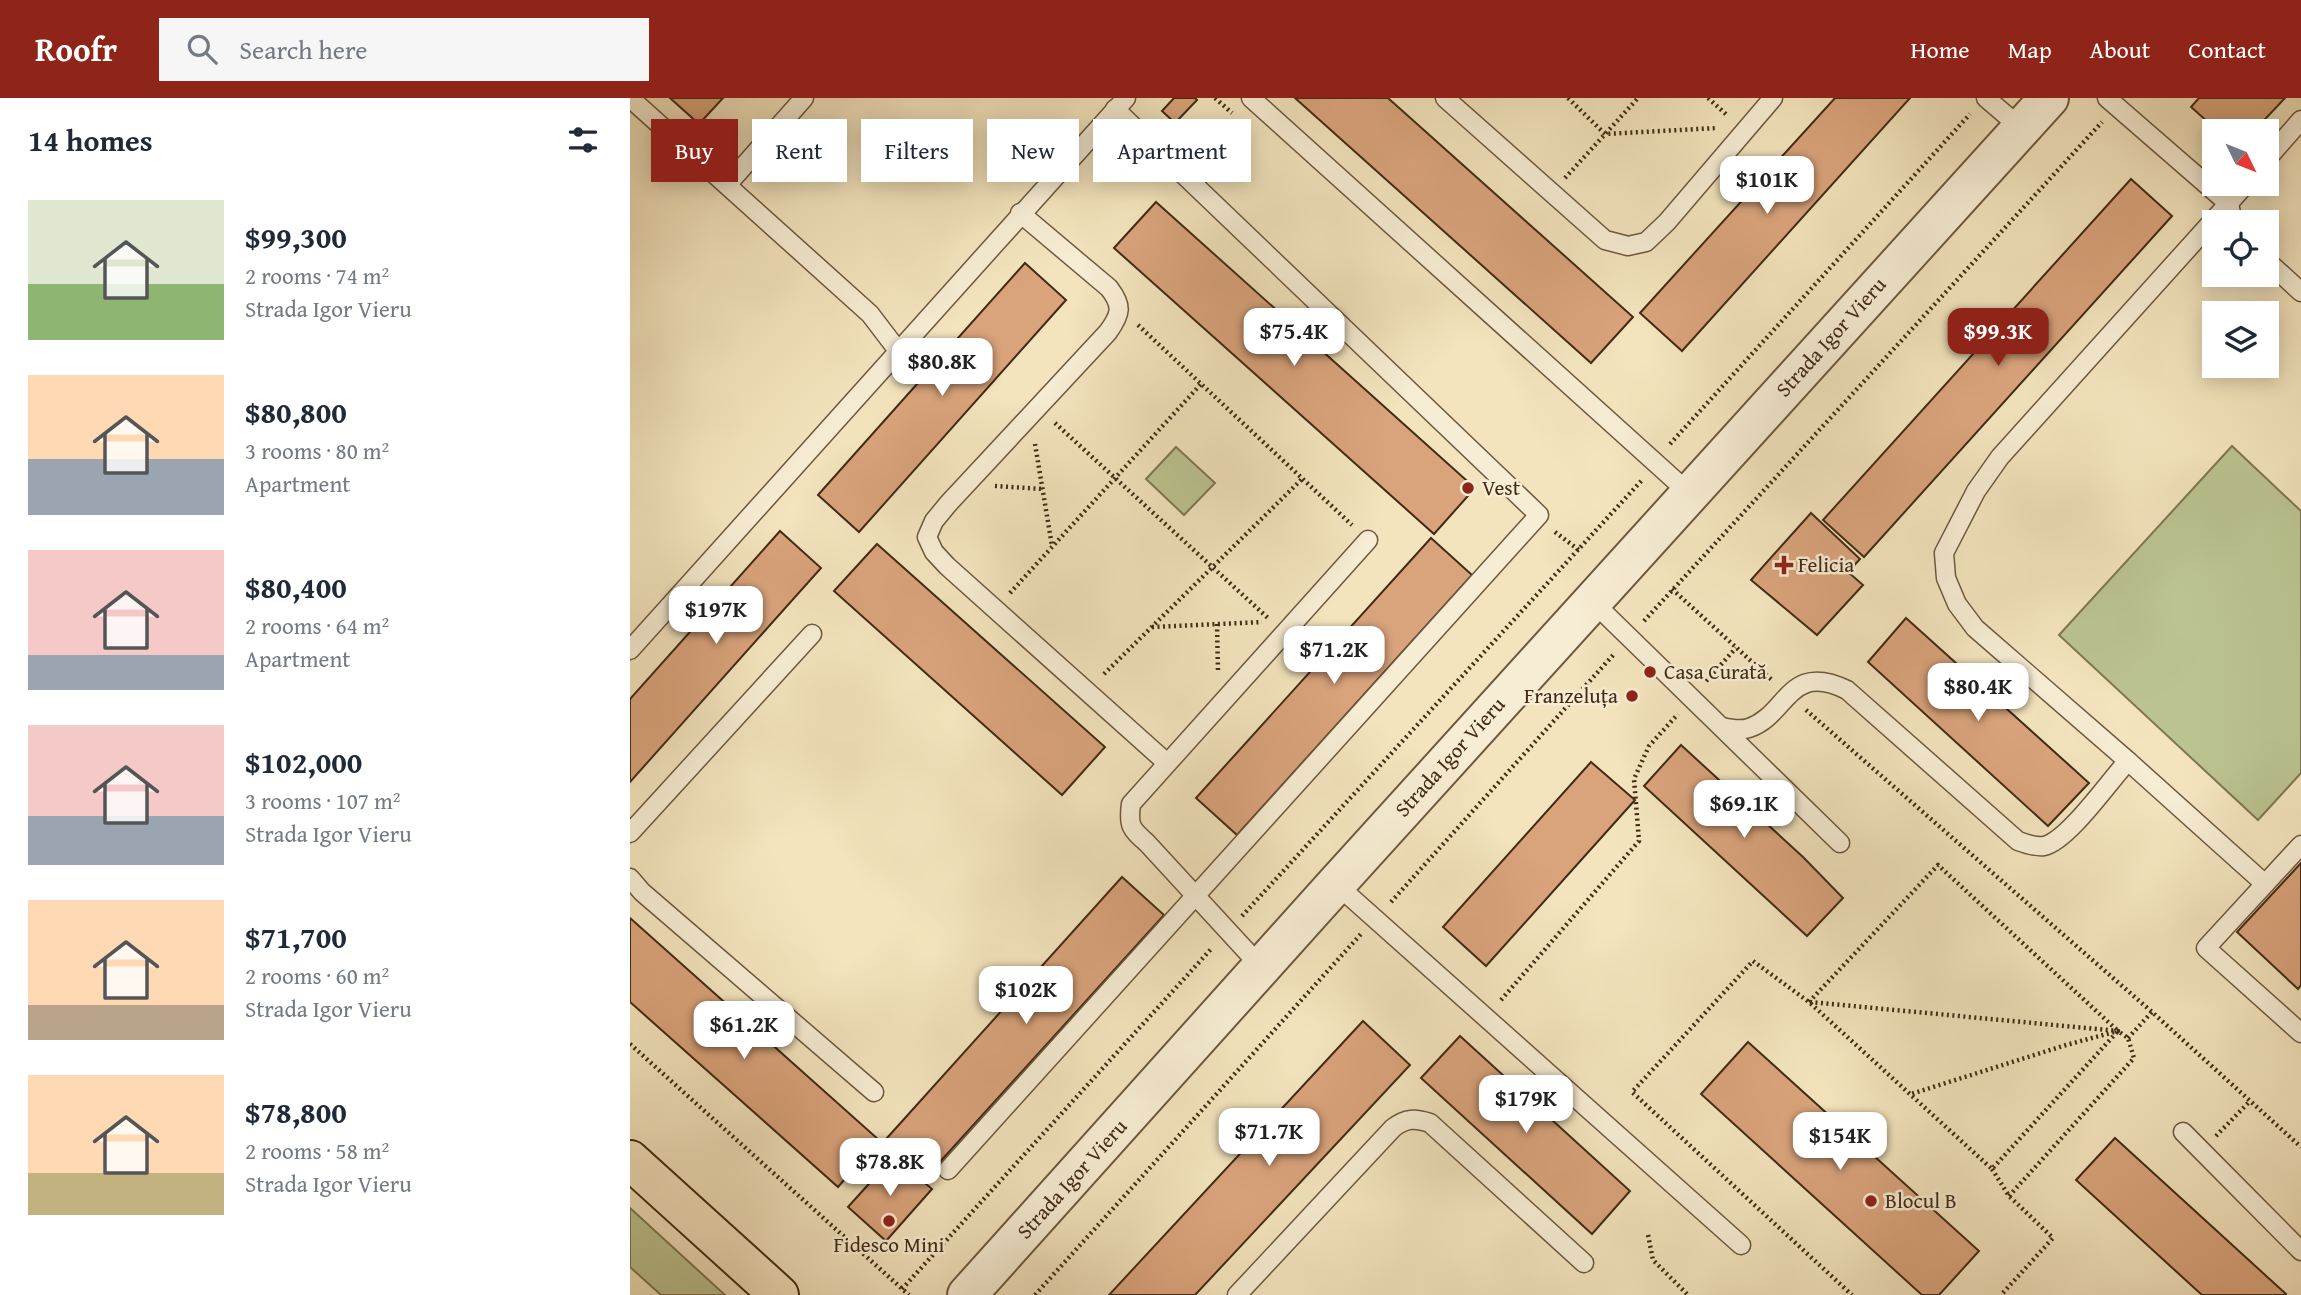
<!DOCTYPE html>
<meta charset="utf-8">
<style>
:root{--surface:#fff;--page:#f6f6f7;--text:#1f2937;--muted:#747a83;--accent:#8f2418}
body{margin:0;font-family:"Gentium Book Plus",serif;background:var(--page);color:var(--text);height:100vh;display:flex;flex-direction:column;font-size:26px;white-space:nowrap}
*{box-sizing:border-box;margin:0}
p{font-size:23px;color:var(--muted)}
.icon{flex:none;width:38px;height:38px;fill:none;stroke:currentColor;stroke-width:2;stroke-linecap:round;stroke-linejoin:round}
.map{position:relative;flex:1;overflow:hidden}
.sheet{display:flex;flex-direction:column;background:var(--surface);width:630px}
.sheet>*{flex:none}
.top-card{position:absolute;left:21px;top:21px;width:665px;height:63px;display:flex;gap:14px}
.needle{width:46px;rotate:133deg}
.controls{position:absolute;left:1572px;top:21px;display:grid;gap:14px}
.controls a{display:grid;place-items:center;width:77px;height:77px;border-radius:0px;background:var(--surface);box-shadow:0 4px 18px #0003;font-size:35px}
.price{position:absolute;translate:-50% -60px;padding:0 16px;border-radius:14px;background:#fff;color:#222;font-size:23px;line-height:46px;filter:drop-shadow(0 2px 4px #0008)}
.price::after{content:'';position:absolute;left:50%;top:42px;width:21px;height:16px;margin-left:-10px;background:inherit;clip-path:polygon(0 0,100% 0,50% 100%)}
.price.on{background:var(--accent);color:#fff}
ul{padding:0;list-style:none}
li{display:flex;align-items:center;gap:21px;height:175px;padding:0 28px}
li span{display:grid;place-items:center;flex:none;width:196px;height:140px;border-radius:0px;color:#555}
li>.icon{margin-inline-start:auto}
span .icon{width:84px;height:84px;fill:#fffc;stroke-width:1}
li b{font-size:30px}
h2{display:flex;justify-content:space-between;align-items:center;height:84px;padding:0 28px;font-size:30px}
.pill{padding:0 24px;border-radius:0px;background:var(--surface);box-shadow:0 4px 18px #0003;font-size:24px;line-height:63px}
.pill.on{background:var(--accent);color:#fff}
header{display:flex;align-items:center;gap:42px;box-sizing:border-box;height:98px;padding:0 35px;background:var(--accent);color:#fff}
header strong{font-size:33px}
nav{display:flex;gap:38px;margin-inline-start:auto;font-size:24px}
.search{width:490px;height:63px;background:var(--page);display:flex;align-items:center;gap:18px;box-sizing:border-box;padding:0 24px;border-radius:0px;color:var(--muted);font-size:26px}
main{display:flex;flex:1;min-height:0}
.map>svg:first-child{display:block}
</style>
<header>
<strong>Roofr</strong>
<div class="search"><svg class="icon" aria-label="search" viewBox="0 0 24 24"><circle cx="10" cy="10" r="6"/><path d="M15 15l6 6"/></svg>Search here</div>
<nav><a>Home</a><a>Map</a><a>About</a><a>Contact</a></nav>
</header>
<main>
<section class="sheet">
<h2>14 homes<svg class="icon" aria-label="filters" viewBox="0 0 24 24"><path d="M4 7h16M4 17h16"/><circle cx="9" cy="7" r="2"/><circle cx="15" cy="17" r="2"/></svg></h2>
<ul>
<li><span style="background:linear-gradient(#dfe7d0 60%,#8fb573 0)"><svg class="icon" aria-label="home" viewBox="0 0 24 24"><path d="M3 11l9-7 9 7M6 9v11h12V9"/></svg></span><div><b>$99,300</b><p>2 rooms · 74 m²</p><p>Strada Igor Vieru</p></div></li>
<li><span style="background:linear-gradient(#ffd9b3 60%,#9aa5b1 0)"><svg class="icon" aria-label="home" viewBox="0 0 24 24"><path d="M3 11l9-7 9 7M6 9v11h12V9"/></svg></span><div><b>$80,800</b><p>3 rooms · 80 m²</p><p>Apartment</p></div></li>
<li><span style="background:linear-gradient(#f6c9c9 75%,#9aa5b1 0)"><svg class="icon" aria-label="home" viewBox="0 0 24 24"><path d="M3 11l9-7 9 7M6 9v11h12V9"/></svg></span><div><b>$80,400</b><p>2 rooms · 64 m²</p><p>Apartment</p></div></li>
<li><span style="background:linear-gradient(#f6c9c9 65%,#9aa5b1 0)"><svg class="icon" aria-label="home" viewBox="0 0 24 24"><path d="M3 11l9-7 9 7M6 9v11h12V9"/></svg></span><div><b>$102,000</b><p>3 rooms · 107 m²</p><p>Strada Igor Vieru</p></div></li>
<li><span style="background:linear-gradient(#ffd9b3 75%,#b9a48a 0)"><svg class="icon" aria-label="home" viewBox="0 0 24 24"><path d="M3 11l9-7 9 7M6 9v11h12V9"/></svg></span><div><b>$71,700</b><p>2 rooms · 60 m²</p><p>Strada Igor Vieru</p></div></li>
<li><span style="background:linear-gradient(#ffd9b3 70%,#c2b280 0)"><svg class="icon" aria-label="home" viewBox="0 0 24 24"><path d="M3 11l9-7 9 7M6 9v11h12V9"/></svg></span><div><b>$78,800</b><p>2 rooms · 58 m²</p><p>Strada Igor Vieru</p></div></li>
</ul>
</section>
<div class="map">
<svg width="1671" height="1197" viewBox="0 0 1671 1197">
<rect width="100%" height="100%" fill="#f3e4bd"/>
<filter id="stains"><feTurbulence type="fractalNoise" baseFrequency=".00286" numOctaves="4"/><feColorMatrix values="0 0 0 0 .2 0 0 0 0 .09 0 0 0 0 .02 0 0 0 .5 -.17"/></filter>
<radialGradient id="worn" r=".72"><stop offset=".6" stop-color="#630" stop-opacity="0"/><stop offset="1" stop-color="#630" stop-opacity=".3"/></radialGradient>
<g fill="#bbc491" stroke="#7e7752" stroke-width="2">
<path d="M 1602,348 L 1671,413 L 1671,675 L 1628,722 L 1429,537 Z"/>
<path d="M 546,349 L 585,385 L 554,417 L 516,381 Z"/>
<path d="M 0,1110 L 95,1197 L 31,1197 L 0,1169 Z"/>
</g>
<g fill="#d9a37b" stroke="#422a14" stroke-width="2">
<path d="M 40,0 L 93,0 L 69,26 Z"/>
<path d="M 544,0 L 565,0 L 567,2 L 545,25 L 532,13 Z"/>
<path d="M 665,0 L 758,0 L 1003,219 L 961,265 Z"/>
<path d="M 1205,0 L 1280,0 L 1052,253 L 1010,215 Z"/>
<path d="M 1569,0 L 1655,0 L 1624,33 L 1588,33 L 1561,9 Z"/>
<path d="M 1501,81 L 1542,118 L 1234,459 L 1193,422 Z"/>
<path d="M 526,104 L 845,390 L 804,436 L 484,150 Z"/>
<path d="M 395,165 L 436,202 L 229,434 L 188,397 Z"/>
<path d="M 1181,415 L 1230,461 L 1218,474 L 1233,487 L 1187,537 L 1121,482 Z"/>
<path d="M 150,433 L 191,470 L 0,684 L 0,601 Z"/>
<path d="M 801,440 L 842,477 L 607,737 L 566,700 Z"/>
<path d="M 247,446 L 475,649 L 432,697 L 204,493 Z"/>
<path d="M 1276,520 L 1459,685 L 1418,728 L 1238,564 Z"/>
<path d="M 1051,647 L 1173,759 L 1213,800 L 1177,838 L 1014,688 Z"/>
<path d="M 961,664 L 1005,702 L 856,868 L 813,829 Z"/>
<path d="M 1671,765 L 1671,887 L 1668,891 L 1607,834 Z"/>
<path d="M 492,779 L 534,817 L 298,1077 L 257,1040 Z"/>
<path d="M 0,820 L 249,1042 L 208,1089 L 0,904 Z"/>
<path d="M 733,923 L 780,967 L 565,1197 L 479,1197 Z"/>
<path d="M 830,938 L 1000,1093 L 962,1136 L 791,980 Z"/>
<path d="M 1118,944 L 1349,1153 L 1309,1197 L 1292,1197 L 1071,996 Z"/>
<path d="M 1485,1040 L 1656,1196 L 1655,1197 L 1572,1197 L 1446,1082 Z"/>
<path d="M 264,1058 L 302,1091 L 256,1143 L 218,1109 Z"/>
</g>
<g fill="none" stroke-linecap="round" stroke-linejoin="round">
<defs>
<g id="service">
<path d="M 0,0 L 240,216 L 269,254"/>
<path d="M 621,0 L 1059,395"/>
<path d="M 815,0 L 975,142 L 998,148 L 1016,144 L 1037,124 L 1143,0"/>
<path d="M 1356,0 L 1391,30"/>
<path d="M 1477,0 L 1599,106 L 1603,124"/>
<path d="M 1636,62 L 1671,22"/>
<path d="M 97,87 L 174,0"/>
<path d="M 390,115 L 479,190 C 493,208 491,216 478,234 L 318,406 L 304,423 L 297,439 L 304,454 L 317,468 L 537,665"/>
<path d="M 1636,162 L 1671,194"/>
<path d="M 962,503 L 1210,745"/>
<path d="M 0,552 L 496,0"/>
<path d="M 1092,629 C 1101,631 1110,633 1119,630 C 1158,617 1158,563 1217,592 L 1388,743 C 1396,746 1405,749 1414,748 C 1438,743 1480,682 1498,663 L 1345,530 L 1327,506 L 1316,480 L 1314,455 L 1346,393 L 1370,359 L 1616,86"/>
<path d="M 1498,663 L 1635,786"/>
<path d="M 0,735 L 182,536"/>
<path d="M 1671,747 L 1576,850 L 1671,935"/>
<path d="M 0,780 L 12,794 L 244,994"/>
<path d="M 706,786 L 1111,1147"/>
<path d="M 632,870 L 517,745 C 501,731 498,728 501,706 L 738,442"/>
<path d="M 1553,1034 L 1671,1153"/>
<path d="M 318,1072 L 909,417 L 485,11"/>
<path d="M 607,1197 L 763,1030 C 776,1020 785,1020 800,1025 L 954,1165"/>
</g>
<path id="tertiary" d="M 337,1197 L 706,786 L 1419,0"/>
<path id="primary" d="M 0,1062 L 149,1197"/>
</defs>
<use href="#service" stroke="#6e583e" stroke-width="21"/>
<use href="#tertiary" stroke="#6e583e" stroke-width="42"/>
<use href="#primary" stroke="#422a14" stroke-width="42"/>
<g stroke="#422a14" stroke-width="4.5" stroke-dasharray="2 3.5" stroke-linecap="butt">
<path d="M 585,0 L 602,15"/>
<path d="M 938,0 L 975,36 L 1087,30"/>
<path d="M 1078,0 L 1098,18"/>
<path d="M 935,80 L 1008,0"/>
<path d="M 508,227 L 722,427"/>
<path d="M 425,325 L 638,520"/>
<path d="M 405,346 L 422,448"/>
<path d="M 1040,346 L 1340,16"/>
<path d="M 365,388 L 413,391"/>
<path d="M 925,434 L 949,452"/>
<path d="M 1042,491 L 1143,583"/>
<path d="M 380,495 L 571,286"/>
<path d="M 1014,523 L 1472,24"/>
<path d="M 587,526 L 588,574"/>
<path d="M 522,529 L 632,524"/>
<path d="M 474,576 L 672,381"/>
<path d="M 1076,583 L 1106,550"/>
<path d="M 1176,612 L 1522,914 L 1671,1049"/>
<path d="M 761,804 L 985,555"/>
<path d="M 612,818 L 1013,381"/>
<path d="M 871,902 L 1009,743 L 1004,681 L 1019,648 L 1048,616"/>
<path d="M 1179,904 L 1308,767 L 1488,933 L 1362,1071 L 1179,904 L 1123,863 L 1002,994 L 1222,1197"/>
<path d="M 1180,904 L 1488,933 L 1436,947 L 1281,996"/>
<path d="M 1498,940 L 1522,914"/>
<path d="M 0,946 L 279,1197"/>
<path d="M 1586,1038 L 1620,1003"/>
<path d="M 1362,1071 L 1379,1098 L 1423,1140 L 1371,1197"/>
<path d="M 1379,1098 L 1504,960 L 1498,940 L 1488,933"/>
<path d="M 1018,1137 L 1023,1162 L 1058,1197"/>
<path d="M 272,1191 L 582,850"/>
<path d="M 405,1197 L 731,836"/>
</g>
<use href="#service" stroke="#f7edd4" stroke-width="18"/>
<use href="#tertiary" stroke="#f7edd4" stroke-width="38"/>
<use href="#primary" stroke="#f3e4bd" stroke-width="38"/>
</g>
<g fill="#8f2418" stroke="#f7edd4" stroke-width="2.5">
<circle cx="838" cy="390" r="7"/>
<path d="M1150.5 456.5h7v7h7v7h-7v7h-7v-7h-7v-7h7z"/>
<circle cx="1020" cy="574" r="7"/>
<circle cx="1002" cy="598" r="7"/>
<circle cx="1241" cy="1103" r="7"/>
<circle cx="259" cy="1123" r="7"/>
</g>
<g text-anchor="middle" stroke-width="5" stroke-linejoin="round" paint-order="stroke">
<g font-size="21" fill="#422a14" stroke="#f7edd4">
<text transform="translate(1201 239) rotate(-48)" y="7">Strada Igor Vieru</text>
<text transform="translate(820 659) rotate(-48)" y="7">Strada Igor Vieru</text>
<text transform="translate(442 1081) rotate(-48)" y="7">Strada Igor Vieru</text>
</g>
<g font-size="21" fill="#422a14" stroke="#f7edd4" text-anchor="start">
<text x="852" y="397">Vest</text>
<text x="1168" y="474">Felicia</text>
<text x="1034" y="581">Casa Curată</text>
<text x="988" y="605" text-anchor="end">Franzeluța</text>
<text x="1255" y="1110">Blocul B</text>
<text x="259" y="1154" text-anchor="middle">Fidesco Mini</text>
</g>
</g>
<rect width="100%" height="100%" filter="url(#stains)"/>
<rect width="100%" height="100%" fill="url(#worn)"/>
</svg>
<div class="controls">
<a><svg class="needle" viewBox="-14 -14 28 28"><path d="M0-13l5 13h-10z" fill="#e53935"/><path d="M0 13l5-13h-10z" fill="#747a83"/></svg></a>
<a><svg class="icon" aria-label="locate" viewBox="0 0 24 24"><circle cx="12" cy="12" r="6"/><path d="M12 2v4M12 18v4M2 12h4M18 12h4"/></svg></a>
<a><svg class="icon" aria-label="layers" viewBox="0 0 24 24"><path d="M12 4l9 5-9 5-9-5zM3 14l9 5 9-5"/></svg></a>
</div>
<b class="price" style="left:1137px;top:118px">$101K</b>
<b class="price" style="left:664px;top:270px">$75.4K</b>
<b class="price on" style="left:1368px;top:270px">$99.3K</b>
<b class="price" style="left:312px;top:300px">$80.8K</b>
<b class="price" style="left:86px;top:548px">$197K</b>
<b class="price" style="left:704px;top:588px">$71.2K</b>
<b class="price" style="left:1348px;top:625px">$80.4K</b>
<b class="price" style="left:1114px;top:742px">$69.1K</b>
<b class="price" style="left:396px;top:928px">$102K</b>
<b class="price" style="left:114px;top:963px">$61.2K</b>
<b class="price" style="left:896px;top:1037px">$179K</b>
<b class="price" style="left:639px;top:1070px">$71.7K</b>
<b class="price" style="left:1210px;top:1074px">$154K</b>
<b class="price" style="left:260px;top:1100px">$78.8K</b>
<div class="top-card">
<a class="pill on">Buy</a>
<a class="pill">Rent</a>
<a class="pill">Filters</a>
<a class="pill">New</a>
<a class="pill">Apartment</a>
</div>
</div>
</main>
